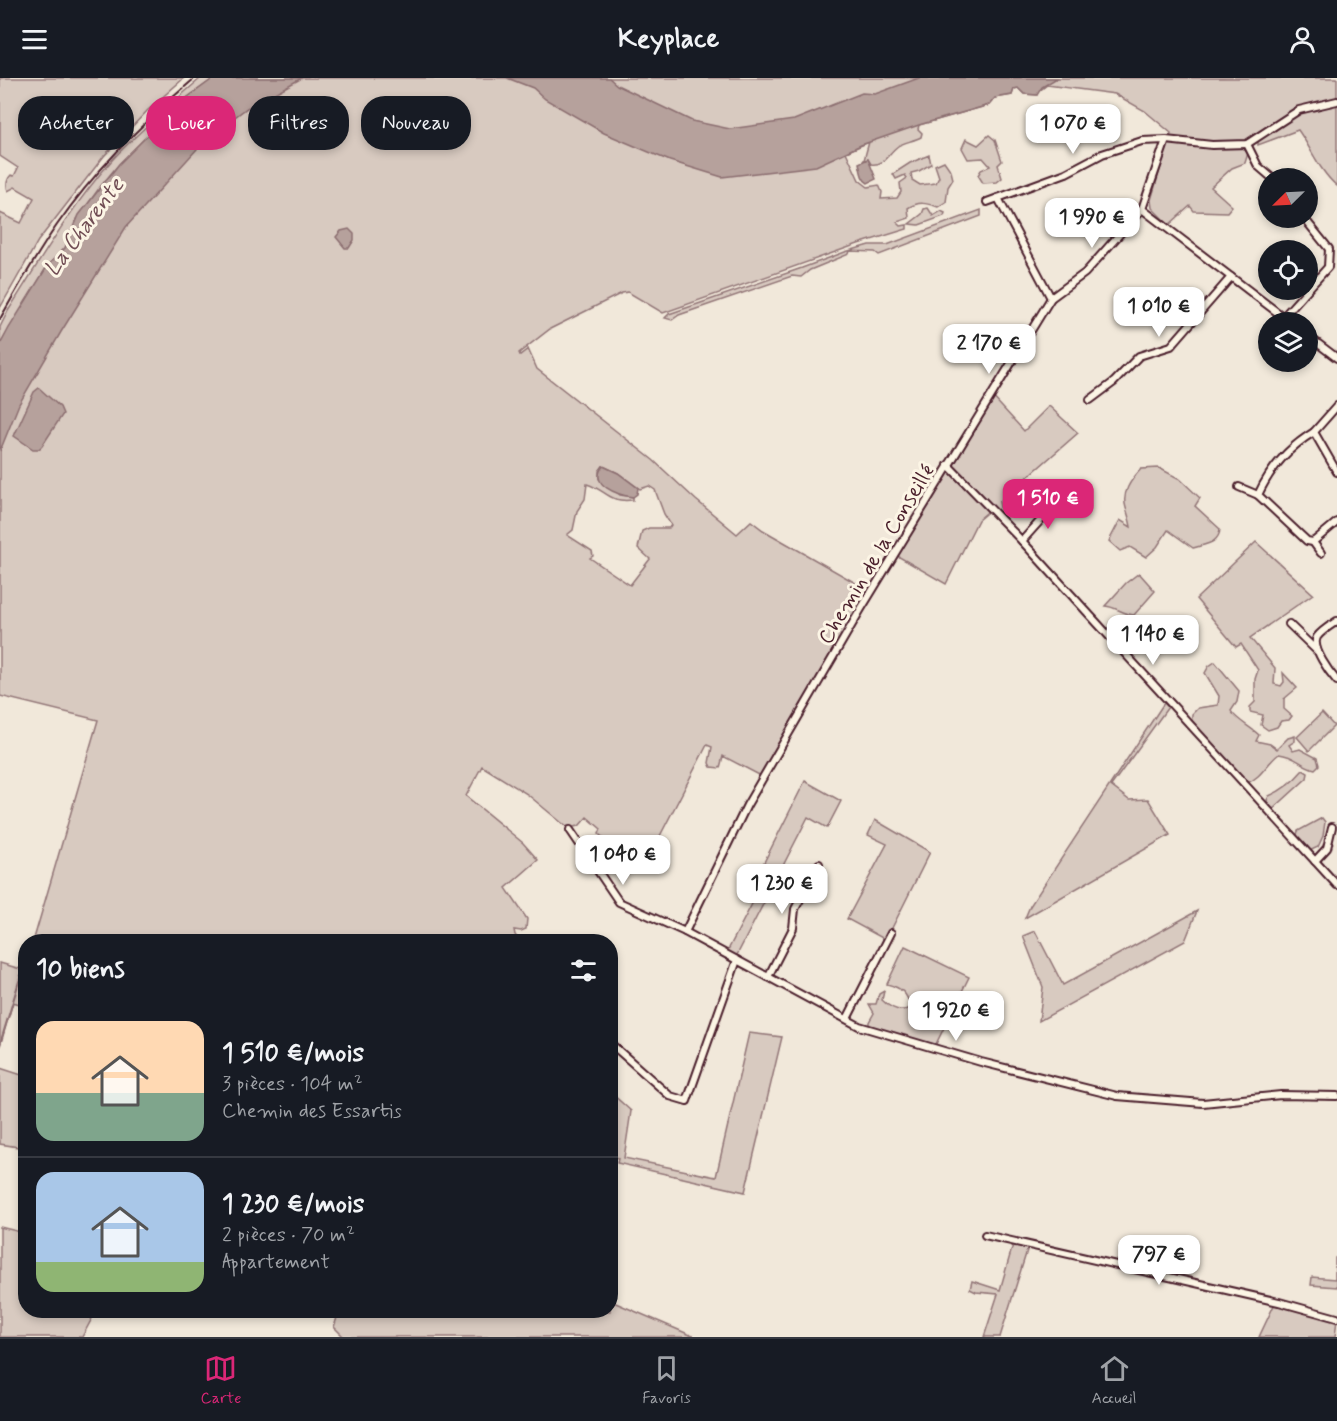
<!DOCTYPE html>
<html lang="fr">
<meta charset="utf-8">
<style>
:root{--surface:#171b24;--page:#20242c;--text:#f1f3f6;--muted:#9ea1a6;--line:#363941;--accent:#db2777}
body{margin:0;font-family:Mynerve,sans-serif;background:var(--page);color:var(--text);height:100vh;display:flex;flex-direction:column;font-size:22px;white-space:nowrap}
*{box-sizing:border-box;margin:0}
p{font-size:20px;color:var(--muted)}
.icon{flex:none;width:33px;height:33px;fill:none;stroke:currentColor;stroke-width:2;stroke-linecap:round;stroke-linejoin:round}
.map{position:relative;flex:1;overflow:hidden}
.drawer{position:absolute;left:18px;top:856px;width:600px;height:384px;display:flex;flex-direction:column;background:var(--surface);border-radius:24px;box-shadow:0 3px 9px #0003}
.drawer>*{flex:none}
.guide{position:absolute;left:18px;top:18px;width:600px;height:54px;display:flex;gap:12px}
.needle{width:39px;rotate:246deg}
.tools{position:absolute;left:1258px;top:90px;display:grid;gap:12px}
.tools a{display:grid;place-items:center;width:60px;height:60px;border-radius:50%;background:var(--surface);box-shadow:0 3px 9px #0003;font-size:30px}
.price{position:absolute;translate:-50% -51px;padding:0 14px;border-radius:12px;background:#fff;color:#222;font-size:20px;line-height:39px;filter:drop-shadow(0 2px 3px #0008)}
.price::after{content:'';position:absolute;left:50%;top:36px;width:18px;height:14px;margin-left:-9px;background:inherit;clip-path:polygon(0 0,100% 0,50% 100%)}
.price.selected{background:var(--accent);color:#fff}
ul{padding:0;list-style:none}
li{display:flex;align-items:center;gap:18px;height:150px;padding:0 18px}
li+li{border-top:2px solid var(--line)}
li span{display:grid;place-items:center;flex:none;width:168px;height:120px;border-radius:18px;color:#555}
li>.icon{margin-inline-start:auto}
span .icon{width:72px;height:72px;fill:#fffc;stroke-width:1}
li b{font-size:26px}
h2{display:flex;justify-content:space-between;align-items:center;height:72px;padding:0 18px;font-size:26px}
.pill{padding:0 21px;border-radius:24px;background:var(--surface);box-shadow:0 3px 9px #0003;font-size:21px;line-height:54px}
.pill.selected{background:var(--accent);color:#fff}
header{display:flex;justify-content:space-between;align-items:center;height:78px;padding:0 18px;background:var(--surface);font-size:27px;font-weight:700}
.tab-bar{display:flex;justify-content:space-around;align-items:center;height:84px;border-top:2px solid var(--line);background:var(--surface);font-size:16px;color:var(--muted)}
.tab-bar a{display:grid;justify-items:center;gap:3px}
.tab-bar .selected{color:var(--accent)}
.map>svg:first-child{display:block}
</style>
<header><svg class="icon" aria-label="menu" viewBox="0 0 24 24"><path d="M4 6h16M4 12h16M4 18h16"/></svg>Keyplace<svg class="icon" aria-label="person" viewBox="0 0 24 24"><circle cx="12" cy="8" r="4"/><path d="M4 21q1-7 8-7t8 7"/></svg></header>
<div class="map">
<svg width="1337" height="1259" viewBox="0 0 1337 1259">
<rect width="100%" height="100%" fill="#f1e8da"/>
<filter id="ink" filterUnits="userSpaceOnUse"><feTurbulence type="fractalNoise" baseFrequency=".0167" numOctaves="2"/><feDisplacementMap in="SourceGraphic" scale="12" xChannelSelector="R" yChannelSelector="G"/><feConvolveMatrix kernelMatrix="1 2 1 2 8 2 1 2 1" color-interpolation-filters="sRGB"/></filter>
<g filter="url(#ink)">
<g fill="#d8cac0" stroke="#917476" stroke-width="1.5" fill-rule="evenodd">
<path d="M 0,0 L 184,0 L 148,32 L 104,78 L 38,163 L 0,230 L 0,135 L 21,145 L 34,120 L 15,109 L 8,113 C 6,107 6,102 11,97 L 14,98 L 18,90 L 0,78 Z"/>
<path d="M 201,0 L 214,0 L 173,30 L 165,43 L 144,61 L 119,86 L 100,109 L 75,144 L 65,170 L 48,187 L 0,267 L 0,249 L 8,233 C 41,181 72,127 113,81 C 140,52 171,26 201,0 Z"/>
<path d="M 250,0 L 1337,0 L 1337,108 C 1320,94 1311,70 1298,52 L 1258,67 L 1258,60 L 1247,66 L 1244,72 L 1248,75 L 1245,85 L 1232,90 L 1211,109 L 1232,128 L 1227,134 L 1194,133 L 1190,128 L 1169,147 L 1152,130 L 1151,122 L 1171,55 L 1145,33 L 1115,16 L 1047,7 L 1038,14 L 1037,17 L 1024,16 L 1018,10 L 1014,11 L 1012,17 L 995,20 L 989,27 L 919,47 L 918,51 L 922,55 L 921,59 C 914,63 904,64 898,68 C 888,75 885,88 871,86 L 868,81 L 864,82 L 869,64 L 846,74 L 859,102 L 868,109 L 879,107 L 882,114 L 881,121 L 897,120 L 901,114 L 900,105 L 907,100 L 905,97 L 896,101 L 893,96 L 910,85 L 929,77 L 931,86 L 919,93 L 911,95 L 912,102 L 920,107 L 936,105 L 939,99 L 935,87 L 944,83 L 951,93 L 953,101 L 948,109 L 946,124 L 938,129 C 926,125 919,123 908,130 L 909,140 L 897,144 L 901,148 L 907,147 L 907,151 L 858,166 L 663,235 L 628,214 L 622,215 L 550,251 L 519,275 L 520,277 L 528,271 L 537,291 L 653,382 L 696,422 L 737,456 L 751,443 L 763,452 L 868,512 L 763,699 L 723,678 L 720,690 L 711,689 L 709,685 L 712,669 L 707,667 L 647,783 L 623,779 L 599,756 L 601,751 L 587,739 L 579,748 L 568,750 L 527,716 L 482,688 L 466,718 L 523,765 L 538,782 L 506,810 L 527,841 L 526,851 L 521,853 L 514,852 L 515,857 L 521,864 L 33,864 L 98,642 L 0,618 L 0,313 L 78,170 ZM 603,388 L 618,395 L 640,411 L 649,408 L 655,412 L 664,436 L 671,447 L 669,450 L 649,450 L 642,453 L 638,470 L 650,481 L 630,507 L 590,480 L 593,478 L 592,473 L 567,457 L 573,452 L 577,433 L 585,421 L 587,406 C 608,413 608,425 633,422 L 633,419 L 620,417 L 599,401 L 599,393 Z"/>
<path d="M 989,57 L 995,62 L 1002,83 L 998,87 L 1002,100 L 997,104 L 983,105 L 978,97 L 981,92 L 990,88 L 983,80 L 968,81 L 962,70 L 966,61 L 978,67 Z"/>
<path d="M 928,130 L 933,138 L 941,133 L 945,135 L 944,138 L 919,147 L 909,146 L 922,136 L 924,131 Z"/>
<path d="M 981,132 L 981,138 L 879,177 L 875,174 L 850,173 L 849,176 L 810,192 L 801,199 L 792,198 L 679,237 L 672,242 L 665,240 L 669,236 L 802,190 L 845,174 L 869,167 L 887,167 Z"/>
<path d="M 991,317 L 1024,353 L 1049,328 L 1078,355 L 999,424 L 1001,434 L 998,438 L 991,431 L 978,442 L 946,506 L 894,476 Z"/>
<path d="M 1159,390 L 1180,401 L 1200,420 L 1195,428 L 1220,451 C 1219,466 1205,466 1193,470 L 1168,452 L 1157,469 L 1146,479 L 1130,469 L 1120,473 L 1109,463 L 1120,442 L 1131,449 C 1130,442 1128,437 1126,430 C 1121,415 1131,402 1141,391 Z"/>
<path d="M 1256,464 L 1313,516 L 1250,560 L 1275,590 L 1274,606 L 1281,608 L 1284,604 L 1283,595 L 1297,610 L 1284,621 L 1284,631 L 1292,638 L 1289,642 L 1281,643 L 1277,649 L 1268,652 L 1261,647 L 1263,637 L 1250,634 L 1250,629 L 1255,624 L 1255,601 L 1258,592 L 1241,566 L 1236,569 L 1196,521 Z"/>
<path d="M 1139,495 L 1155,513 L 1134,537 C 1122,536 1117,529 1105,528 L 1126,505 Z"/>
<path d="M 1215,584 L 1239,613 L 1237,624 L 1231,633 C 1236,642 1251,649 1259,657 L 1256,663 L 1270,666 L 1277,671 L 1288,660 L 1295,658 L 1295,663 L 1289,667 L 1293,673 L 1300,671 L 1317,680 L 1319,687 L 1315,691 C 1300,688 1297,678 1279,676 C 1267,685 1261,700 1247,705 L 1215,674 L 1206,670 L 1191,652 L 1192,636 L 1198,630 L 1218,627 L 1219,618 L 1205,595 L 1209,588 Z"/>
<path d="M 1164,625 L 1168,629 L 1111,708 L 1129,722 L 1148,721 L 1170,757 L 1025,840 L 1030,828 Z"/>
<path d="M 1322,635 L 1334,648 L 1309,673 L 1297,659 Z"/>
<path d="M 1303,692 L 1308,695 L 1307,700 L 1272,732 L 1267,722 L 1269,718 C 1283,712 1293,704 1303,692 Z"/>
<path d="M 805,703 L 841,723 L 827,750 L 808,739 L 736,879 L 727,874 L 755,820 L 748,816 Z"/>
<path d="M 1322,740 L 1325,744 L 1323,758 L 1318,769 L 1307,774 L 1296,760 L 1298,753 Z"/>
<path d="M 875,742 L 930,774 L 886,862 L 847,841 L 887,766 L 868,757 Z"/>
<path d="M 1197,833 L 1185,863 L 1039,943 L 1043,909 L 1023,858 L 1035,853 L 1063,907 Z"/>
<path d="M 905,868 L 969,899 L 934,970 L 869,951 L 869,944 L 874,935 L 869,926 L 876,926 L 879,916 L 884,913 L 882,922 C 890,930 900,935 911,930 C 907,915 902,910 887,906 Z"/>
<path d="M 0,885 L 24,892 L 25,888 L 26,928 L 13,924 L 0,968 Z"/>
<path d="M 749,955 L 782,959 L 745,1114 L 617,1085 L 618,1080 L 611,1078 L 611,1015 L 631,1033 L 624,1080 L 716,1099 Z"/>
<path d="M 0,990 L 25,998 L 25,1070 L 0,1066 Z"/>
<path d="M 0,1149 L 25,1155 L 26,1233 L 96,1233 L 82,1259 L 0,1259 Z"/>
<path d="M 1014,1163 L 1029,1166 L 1000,1259 L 984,1259 L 998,1216 L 976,1214 L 970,1211 L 972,1203 L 1000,1212 Z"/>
<path d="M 1337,1179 L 1337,1209 L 1311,1207 L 1312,1199 L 1335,1201 L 1335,1180 Z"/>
<path d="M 611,1223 L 695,1259 L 344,1259 L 334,1249 L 339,1233 L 610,1233 Z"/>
<path d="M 1276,1223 L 1337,1241 L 1335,1259 L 1259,1259 Z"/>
</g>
<g fill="#b6a19c" stroke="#8b6d6f" stroke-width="1.5">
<path d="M 214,0 L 302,0 L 247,30 L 207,60 L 126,149 L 61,254 L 19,326 L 0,373 L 0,267 L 9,250 L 48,187 L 65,170 L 79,137 L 119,86 L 144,61 L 165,43 L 173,30 Z"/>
<path d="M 507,0 L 609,0 L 617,7 L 692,43 L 730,51 L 794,42 L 862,15 L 875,16 L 919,0 L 1057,0 L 1042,9 L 1037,17 L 1024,16 L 1018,10 L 1014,11 L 1012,17 L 995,20 L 989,27 L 919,47 L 861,67 L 816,88 L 722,99 L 670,83 L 604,55 L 545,21 L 533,10 Z"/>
<path d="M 868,81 L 876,101 L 868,105 C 861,101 861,93 859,85 Z"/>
<path d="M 349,151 L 354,156 L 354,162 L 349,170 L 345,170 L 336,159 L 341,153 Z"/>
<path d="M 39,310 L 60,329 L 63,336 L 42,368 L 39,371 L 33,371 L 14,358 L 34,314 Z"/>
<path d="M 603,388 L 618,395 L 638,410 L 637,416 L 633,419 C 618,417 588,407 603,388 Z"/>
</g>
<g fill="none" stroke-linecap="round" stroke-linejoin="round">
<path stroke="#8b6d6f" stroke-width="2" d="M 0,966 L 24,887"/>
<defs>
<g id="minor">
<path d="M 1247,66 L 1258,88 L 1272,100"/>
<path d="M 998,120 L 1051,220"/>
<path d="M 987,124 L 1066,95 L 1102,76 L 1142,63 L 1166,62 L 1212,67 L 1247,66 L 1299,32 L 1337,23"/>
<path d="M 1142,131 L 1290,244"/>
<path d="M 1283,239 L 1328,189 L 1329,171 L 1304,140"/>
<path d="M 1308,258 L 1337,280"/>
<path d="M 1090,322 L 1114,304 L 1139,278 L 1171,268 L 1231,199"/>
<path d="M 1337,328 L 1314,354 L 1337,394"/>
<path d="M 1314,354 C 1289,369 1270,391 1258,417 L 1307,463 L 1313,464 L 1337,444"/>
<path d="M 948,387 L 1022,463 L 1337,807"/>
<path d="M 1239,409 L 1258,417"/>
<path d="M 1022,463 L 1056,425"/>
<path d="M 1313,464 L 1321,475"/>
<path d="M 1337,543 C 1331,547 1321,553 1317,559 C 1311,570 1330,595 1337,603"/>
<path d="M 1289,546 L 1317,573"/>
<path d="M 570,752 L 619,824 L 685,854 L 859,948 L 981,984 L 1117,1018 L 1203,1025 L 1281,1017 L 1337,1018"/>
<path d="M 1315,783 L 1327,770 L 1332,749"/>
<path d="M 685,854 L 747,727 L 861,531 L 1051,220 L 1085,195 L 1142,131 L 1166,62"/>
<path d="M 768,899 L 793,850 L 795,831 L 819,786"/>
<path d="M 847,941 L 891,855"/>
<path d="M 610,965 L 670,1018 L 687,1023 L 737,882"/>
<path d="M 985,1157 L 1279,1224 L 1337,1240"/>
</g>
</defs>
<use href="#minor" stroke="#4a1f2b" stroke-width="10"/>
<use href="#minor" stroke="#fcf5e5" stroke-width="6"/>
<path stroke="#4a1f2b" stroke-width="2" d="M 0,241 C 18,209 36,177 57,147 C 96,91 143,44 195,0"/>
</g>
</g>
<g text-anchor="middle" stroke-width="6" stroke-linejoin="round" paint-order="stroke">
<g font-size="21" fill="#4a1f2b" stroke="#fcf5e5">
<text transform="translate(876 476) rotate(-59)" y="7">Chemin de la Conseillé</text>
</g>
<g font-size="22" font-style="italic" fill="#704c53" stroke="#fcf5e5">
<text transform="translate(83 148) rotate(-53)" y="8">La Charente</text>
</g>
</g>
</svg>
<div class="tools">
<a><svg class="needle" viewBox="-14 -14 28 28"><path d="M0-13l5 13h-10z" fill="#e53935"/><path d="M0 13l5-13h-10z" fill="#9ea1a6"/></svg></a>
<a><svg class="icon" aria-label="locate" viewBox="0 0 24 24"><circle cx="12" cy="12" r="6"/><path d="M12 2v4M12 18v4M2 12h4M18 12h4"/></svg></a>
<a><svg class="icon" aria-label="layers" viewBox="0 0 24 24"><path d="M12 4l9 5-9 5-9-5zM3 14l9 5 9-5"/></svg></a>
</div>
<b class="price" style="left:1073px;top:77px">1 070 €</b>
<b class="price" style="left:1092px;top:171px">1 990 €</b>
<b class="price" style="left:1159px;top:260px">1 010 €</b>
<b class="price" style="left:989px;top:297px">2 170 €</b>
<b class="price selected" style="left:1048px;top:452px">1 510 €</b>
<b class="price" style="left:1153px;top:588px">1 140 €</b>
<b class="price" style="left:623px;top:808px">1 040 €</b>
<b class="price" style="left:782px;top:837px">1 230 €</b>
<b class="price" style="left:956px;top:964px">1 920 €</b>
<b class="price" style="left:1159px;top:1208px">797 €</b>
<div class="guide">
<a class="pill">Acheter</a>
<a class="pill selected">Louer</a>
<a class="pill">Filtres</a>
<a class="pill">Nouveau</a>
</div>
<section class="drawer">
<h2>10 biens<svg class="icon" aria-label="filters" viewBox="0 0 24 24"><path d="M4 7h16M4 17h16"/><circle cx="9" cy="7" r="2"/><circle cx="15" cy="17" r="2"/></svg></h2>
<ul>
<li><span style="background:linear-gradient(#ffd9b3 60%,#7fa58c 0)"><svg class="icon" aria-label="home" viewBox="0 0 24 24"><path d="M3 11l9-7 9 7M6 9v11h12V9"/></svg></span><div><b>1 510 €/mois</b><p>3 pièces · 104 m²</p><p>Chemin des Essartis</p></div></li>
<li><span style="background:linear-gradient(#a9c7e8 75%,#8fb573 0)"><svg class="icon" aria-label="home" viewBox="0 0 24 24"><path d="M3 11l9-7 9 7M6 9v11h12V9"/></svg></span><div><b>1 230 €/mois</b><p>2 pièces · 70 m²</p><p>Appartement</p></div></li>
</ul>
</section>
</div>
<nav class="tab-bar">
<a class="selected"><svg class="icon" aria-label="map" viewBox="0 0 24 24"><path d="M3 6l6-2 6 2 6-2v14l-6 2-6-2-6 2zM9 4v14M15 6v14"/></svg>Carte</a>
<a><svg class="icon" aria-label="saved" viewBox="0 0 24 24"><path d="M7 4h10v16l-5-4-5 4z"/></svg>Favoris</a>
<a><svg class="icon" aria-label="home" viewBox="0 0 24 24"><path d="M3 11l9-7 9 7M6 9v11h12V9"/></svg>Accueil</a>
</nav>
